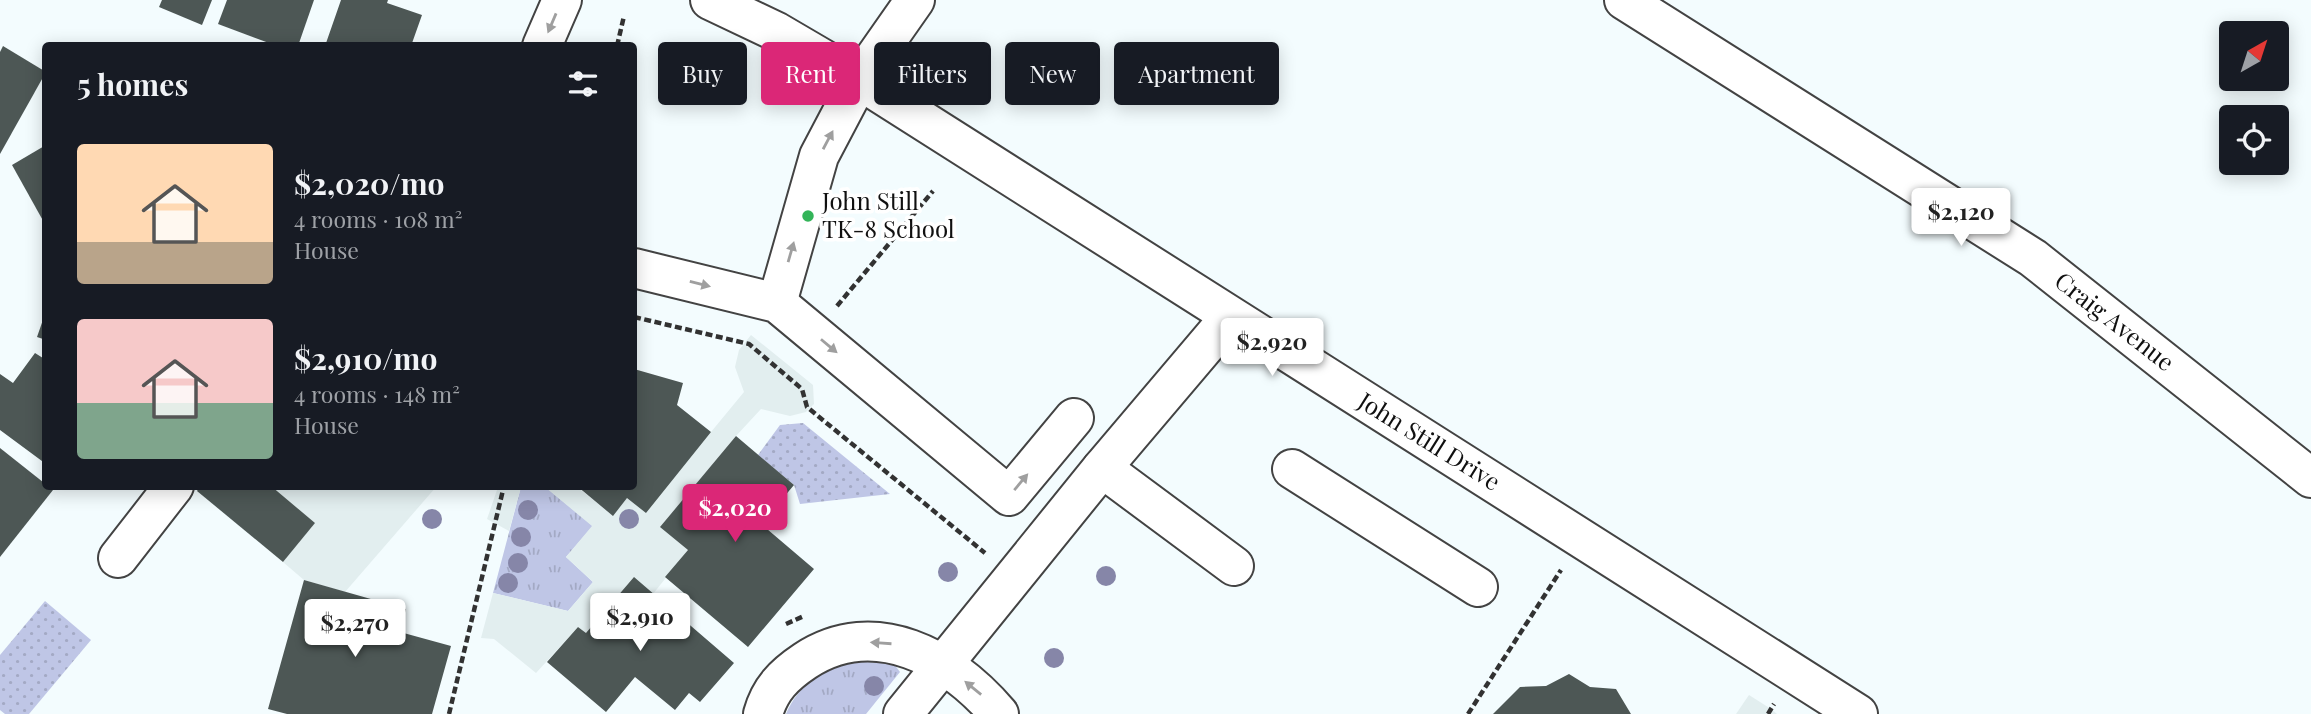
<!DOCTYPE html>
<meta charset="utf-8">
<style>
:root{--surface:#171b24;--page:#242831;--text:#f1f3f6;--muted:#9ea1a6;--accent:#db2777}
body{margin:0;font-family:"Playfair Display",serif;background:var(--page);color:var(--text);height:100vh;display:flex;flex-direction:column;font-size:26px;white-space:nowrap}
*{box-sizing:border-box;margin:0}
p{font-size:23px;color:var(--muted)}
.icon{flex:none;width:38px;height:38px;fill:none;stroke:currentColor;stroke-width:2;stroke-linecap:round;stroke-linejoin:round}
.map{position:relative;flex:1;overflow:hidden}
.panel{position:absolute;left:42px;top:42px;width:595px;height:448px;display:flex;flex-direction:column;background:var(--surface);border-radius:7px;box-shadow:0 4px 18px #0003}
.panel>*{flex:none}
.hud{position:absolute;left:658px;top:42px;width:665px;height:63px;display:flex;gap:14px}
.needle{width:46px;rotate:39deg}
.tools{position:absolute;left:2219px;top:21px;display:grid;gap:14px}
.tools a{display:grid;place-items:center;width:70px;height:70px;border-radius:7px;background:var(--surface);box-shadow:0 4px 18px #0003;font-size:35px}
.price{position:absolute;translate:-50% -60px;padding:0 16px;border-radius:7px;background:#fff;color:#222;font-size:23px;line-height:46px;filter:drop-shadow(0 2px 4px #0008)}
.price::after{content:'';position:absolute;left:50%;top:42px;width:21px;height:16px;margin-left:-10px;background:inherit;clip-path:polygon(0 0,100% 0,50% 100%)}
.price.on{background:var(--accent);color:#fff}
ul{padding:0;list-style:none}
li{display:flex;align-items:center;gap:21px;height:175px;padding:0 35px}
li span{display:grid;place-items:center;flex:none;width:196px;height:140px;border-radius:7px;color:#555}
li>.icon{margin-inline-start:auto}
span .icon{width:84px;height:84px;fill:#fffc;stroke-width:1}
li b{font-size:30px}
h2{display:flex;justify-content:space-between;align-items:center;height:84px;padding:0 35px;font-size:30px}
.tag{padding:0 24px;border-radius:7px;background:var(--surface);box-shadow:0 4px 18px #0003;font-size:24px;line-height:63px}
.tag.on{background:var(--accent);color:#fff}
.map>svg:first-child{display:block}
</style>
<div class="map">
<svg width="2311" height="714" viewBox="0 0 2311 714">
<defs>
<pattern id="grass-tufts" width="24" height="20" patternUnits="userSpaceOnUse" patternTransform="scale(1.75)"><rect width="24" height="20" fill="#bfc6e6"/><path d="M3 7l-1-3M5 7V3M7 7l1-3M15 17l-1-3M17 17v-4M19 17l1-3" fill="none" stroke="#a3a9c4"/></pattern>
<pattern id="park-dots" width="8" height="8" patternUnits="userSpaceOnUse" patternTransform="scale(1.75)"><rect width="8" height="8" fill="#bfc6e6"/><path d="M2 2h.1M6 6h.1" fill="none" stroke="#a3a9c4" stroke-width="1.8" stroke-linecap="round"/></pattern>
</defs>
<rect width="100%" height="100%" fill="#f3fcfe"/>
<g fill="url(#grass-tufts)">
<path d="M 521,487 L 548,489 L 593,526 L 566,557 L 593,582 L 568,611 L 493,593 Z"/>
<path d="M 855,661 L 894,664 L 900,672 L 866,714 L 786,714 C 798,684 826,668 855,661 Z"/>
</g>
<g fill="url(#park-dots)">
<path d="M 803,423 L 890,494 L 800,504 L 794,485 L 758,455 L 780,425 Z"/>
<path d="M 45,601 L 91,640 L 29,714 L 5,714 L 0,710 L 0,655 Z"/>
</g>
<g fill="#e2eeef">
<path d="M 751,335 L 813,385 L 814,404 L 806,412 L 790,416 L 761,409 L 736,436 L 661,526 L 688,550 L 653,594 L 586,633 L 578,627 L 536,673 L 494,639 L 481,638 L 493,593 L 568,611 L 593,582 L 566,557 L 592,526 L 545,487 L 577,487 L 613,515 L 627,498 L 711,432 L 744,392 L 735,367 L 739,350 Z"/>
<path d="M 271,487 L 436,487 L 345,592 L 304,580 L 283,562 L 315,523 Z"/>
<path d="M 498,487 L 521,487 L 509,531 L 487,519 Z"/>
<path d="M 1749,695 L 1771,709 L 1777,714 L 1736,714 Z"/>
</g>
<g fill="#4d5755">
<path d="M 162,0 L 212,0 L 202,25 L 159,7 Z"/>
<path d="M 227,0 L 314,0 L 298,46 L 277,46 L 218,24 Z"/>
<path d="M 341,0 L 388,0 L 387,3 L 422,15 L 411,46 L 325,46 Z"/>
<path d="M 3,46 L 46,72 L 0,154 L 0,52 Z"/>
<path d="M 46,145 L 46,226 L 12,165 Z"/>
<path d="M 45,314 L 46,315 L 46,340 L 37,337 Z"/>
<path d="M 35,353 L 46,360 L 46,464 L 0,430 L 0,374 L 13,383 Z"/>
<path d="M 634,369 L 683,383 L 677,405 L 711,432 L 646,513 L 627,498 L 613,516 L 577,486 L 634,486 Z"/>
<path d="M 736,436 L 794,485 L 761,524 L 814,569 L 748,647 L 665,577 L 688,550 L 660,527 Z"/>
<path d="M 0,448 L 53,490 L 0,557 Z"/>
<path d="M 200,486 L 271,486 L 315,523 L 283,562 L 197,491 Z"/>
<path d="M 634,577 L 734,663 L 700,702 L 689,693 L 675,710 L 635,677 L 606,712 L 547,662 L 578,627 L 586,633 Z"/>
<path d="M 304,580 L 406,609 L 400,632 L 451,646 L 432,714 L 287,714 L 268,709 Z"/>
<path d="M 1569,674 L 1590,687 L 1616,689 L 1631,714 L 1493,714 L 1520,687 L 1546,686 Z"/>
</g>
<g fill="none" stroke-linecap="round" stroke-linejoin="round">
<defs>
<g id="minor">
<path d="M 710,0 L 777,32 L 859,80 L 1858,714"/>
<path d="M 1624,0 L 2033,258 L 2311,478"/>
<path d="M 542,46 L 562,0"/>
<path d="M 634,268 L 777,303 L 1009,496 L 1074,418"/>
<path d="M 777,303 L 819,156 L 859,80 L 915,0"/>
<path d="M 1102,468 L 1234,566"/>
<path d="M 1292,469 L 1478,587"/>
<path d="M 118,558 L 174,486"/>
<path d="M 763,714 C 770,689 784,675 805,661 C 875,615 951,658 999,714"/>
<path d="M 903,714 L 1102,468 L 1230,317"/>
</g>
</defs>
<use href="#minor" stroke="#434343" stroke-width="42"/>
<g stroke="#323232" stroke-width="4.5" stroke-dasharray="7 3.5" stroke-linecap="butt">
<path d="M 617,46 L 624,16"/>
<path d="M 837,306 L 933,191"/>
<path d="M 634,317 L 749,344 L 802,389 L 807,407 L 985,553"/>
<path d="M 786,624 L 804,616"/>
<path d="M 449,714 L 504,486"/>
<path d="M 1468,714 L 1561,570"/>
<path d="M 1768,714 L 1774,704"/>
</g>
<use href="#minor" stroke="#fff" stroke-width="38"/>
</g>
<g fill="#8686a8">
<circle cx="528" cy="510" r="10"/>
<circle cx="432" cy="519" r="10"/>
<circle cx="629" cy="519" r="10"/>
<circle cx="521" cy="537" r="10"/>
<circle cx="518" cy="563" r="10"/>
<circle cx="948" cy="572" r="10"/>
<circle cx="1106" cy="576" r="10"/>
<circle cx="508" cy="583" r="10"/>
<circle cx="1054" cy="658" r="10"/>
<circle cx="874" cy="686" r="10"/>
</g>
<defs><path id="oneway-solid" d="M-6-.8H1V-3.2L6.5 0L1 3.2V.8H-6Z" transform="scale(1.75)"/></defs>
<g fill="#9f9f9f">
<use href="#oneway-solid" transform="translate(552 23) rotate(113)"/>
<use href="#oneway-solid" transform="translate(828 140) rotate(-62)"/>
<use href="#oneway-solid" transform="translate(791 252) rotate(-74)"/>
<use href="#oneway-solid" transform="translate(700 284) rotate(14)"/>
<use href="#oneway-solid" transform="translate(829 346) rotate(40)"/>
<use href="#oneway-solid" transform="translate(1021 482) rotate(-50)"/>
<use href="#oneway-solid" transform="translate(881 643) rotate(-176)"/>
<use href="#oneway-solid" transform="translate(973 688) rotate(-141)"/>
</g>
<circle fill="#33b459" stroke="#fff" stroke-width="2.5" cx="808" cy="216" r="7"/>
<g text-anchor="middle" stroke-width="7" stroke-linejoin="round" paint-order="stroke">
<g font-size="24" fill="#101010" stroke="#fff" text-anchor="start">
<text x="822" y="210">John Still<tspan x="822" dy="28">TK-8 School</tspan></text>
</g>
<g font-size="24" fill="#101010" stroke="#fff">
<text transform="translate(2114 322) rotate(38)" y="8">Craig Avenue</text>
<text transform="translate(1429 442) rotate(32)" y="8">John Still Drive</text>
</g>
</g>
</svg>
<div class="tools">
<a><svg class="needle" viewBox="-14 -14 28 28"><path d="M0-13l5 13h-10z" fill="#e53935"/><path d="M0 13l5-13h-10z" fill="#9ea1a6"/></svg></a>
<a><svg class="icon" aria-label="locate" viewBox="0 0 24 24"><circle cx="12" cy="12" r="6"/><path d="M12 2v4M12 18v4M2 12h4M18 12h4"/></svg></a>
</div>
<b class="price" style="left:1961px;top:248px">$2,120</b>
<b class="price" style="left:1272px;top:378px">$2,920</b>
<b class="price on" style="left:735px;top:544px">$2,020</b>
<b class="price" style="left:640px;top:653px">$2,910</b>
<b class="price" style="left:355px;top:659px">$2,270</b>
<div class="hud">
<a class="tag">Buy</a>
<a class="tag on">Rent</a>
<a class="tag">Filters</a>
<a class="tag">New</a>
<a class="tag">Apartment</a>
</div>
<section class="panel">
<h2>5 homes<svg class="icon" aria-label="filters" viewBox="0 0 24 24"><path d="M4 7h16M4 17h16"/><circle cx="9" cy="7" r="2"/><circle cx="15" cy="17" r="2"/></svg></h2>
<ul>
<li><span style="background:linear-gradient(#ffd9b3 70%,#b9a48a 0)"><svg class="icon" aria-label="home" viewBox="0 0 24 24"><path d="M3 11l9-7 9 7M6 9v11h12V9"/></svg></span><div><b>$2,020/mo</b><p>4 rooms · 108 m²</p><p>House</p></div></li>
<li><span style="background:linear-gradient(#f6c9c9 60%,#7fa58c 0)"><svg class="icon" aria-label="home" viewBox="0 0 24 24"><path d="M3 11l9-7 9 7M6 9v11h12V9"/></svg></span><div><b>$2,910/mo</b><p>4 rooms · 148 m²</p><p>House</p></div></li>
</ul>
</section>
</div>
